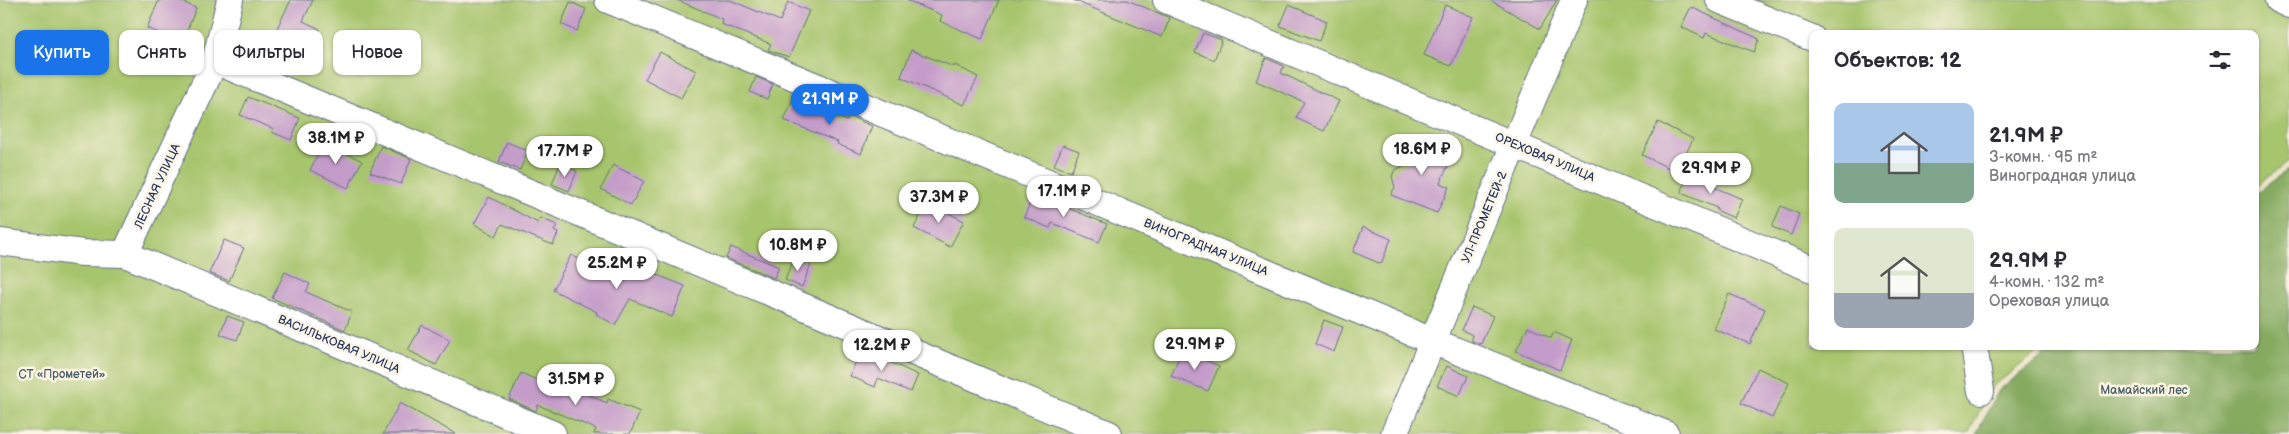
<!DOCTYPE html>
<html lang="ru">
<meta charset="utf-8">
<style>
:root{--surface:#fff;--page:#f7f7f7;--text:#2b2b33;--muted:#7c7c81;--accent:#1a73e8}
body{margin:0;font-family:"Balsamiq Sans",sans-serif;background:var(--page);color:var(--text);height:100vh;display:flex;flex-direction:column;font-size:19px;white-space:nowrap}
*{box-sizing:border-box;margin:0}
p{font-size:16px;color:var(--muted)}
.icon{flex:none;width:28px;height:28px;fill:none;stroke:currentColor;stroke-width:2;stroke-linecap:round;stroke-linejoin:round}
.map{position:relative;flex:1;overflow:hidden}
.drawer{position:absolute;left:1809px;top:30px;width:450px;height:320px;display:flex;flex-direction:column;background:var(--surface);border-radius:10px;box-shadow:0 1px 4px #0004}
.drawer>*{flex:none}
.banner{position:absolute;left:15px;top:30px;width:475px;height:45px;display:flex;gap:10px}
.price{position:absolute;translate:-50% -42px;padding:0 11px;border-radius:18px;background:#fff;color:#222;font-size:16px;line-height:32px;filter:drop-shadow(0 1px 2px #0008)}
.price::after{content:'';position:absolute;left:50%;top:30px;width:15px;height:11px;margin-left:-8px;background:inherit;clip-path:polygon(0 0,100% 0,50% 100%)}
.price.on{background:var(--accent);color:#fff}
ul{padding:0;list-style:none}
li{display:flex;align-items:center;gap:15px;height:125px;padding:0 25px}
li span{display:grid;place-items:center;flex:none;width:140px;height:100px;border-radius:10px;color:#555}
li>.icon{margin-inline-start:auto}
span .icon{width:60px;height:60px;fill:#fffc;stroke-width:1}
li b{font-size:21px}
h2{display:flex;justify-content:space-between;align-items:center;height:60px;padding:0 25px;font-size:21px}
.pill{padding:0 18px;border-radius:10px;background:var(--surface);box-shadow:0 1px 4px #0004;font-size:18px;line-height:45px}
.pill.on{background:var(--accent);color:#fff}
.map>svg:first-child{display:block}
</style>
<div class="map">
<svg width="2289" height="434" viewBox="0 0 2289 434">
<rect width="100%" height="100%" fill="#fcf5e5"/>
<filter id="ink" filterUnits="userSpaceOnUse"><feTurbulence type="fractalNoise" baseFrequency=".02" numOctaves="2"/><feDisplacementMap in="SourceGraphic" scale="10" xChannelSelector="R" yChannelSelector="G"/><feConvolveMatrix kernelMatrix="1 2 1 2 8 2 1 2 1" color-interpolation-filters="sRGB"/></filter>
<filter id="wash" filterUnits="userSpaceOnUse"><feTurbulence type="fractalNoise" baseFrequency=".0096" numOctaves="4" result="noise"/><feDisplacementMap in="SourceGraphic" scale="20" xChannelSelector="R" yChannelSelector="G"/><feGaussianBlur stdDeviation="1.12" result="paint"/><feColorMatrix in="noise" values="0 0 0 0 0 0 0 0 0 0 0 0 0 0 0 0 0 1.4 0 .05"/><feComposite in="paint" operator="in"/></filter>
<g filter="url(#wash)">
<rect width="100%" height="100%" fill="#ece5c6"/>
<path fill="#a7c56d" stroke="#617a66" d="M 0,0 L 2289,0 L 2289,161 L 2255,187 L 2255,34 L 1812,34 L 1812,346 L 2045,346 L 1992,387 L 1968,434 L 0,434 Z"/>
<path fill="#85aa60" stroke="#506c5f" d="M 2289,169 L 2289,434 L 1976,434 L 1999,390 L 2056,346 L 2255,346 L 2255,194 Z"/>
<g id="blocks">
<g fill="#c49cc9">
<path d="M 159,0 L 178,0 L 196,8 L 182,43 L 147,28 Z"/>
<path d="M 291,0 L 313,0 L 303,21 L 320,29 L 302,63 L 268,46 Z"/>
<path d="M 677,0 L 730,0 L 780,21 L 788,2 L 809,11 L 789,57 L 768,50 L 771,44 L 721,24 L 722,19 Z"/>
<path d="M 906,0 L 999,0 L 982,39 L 940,21 L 942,15 Z"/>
<path d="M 1073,0 L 1127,0 L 1170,18 L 1162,37 Z"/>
<path d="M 1490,0 L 1557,0 L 1540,29 Z"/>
<path d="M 570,2 L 586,9 L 577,31 L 561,24 Z"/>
<path d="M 1289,5 L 1327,21 L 1319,41 L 1280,26 Z"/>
<path d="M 1445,5 L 1473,17 L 1451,66 L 1424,55 Z"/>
<path d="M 1691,7 L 1759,39 L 1754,52 L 1706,33 L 1704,38 L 1681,27 Z"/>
<path d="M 1203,33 L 1222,40 L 1214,60 L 1195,52 Z"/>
<path d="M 911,50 L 954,67 L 955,65 L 978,77 L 964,105 L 901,77 Z"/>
<path d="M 660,52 L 696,71 L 681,98 L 645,79 Z"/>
<path d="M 1266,58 L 1284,66 L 1281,73 L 1339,101 L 1324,131 L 1296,118 L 1304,102 L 1256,81 Z"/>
<path d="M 756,77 L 773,84 L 767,99 L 750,92 Z"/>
<path d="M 248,97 L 300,118 L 291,140 L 272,132 L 274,129 L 240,115 Z"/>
<path d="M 793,99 L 847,121 L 849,116 L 872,126 L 861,154 L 837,144 L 838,142 L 784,120 Z"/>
<path d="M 1658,122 L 1693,139 L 1677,172 L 1642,155 Z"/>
<path d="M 1431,139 L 1437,151 L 1451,159 L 1440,183 L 1449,187 L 1437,213 L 1391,195 L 1395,187 L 1392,177 L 1394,171 L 1408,163 L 1404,144 Z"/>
<path d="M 324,142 L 362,161 L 348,188 L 310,170 Z"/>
<path d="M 507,142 L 528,151 L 520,170 L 499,162 Z"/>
<path d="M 1063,145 L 1079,151 L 1071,172 L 1054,165 Z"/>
<path d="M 381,146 L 411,159 L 401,184 L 370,172 Z"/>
<path d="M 560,164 L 577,171 L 569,191 L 552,184 Z"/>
<path d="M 613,165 L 644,181 L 631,205 L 601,189 Z"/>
<path d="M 1690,171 L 1712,180 L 1709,185 L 1742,199 L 1734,218 L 1716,210 L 1717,208 L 1681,193 Z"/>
<path d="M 1034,194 L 1107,224 L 1099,242 L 1052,223 L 1050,228 L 1024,217 Z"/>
<path d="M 489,197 L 538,223 L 540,218 L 557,225 L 554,231 L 558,233 L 553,245 L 502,224 L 496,236 L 474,224 Z"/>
<path d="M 927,202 L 964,221 L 950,247 L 914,228 Z"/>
<path d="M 1781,206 L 1799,214 L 1791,235 L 1772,227 Z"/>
<path d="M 1363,227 L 1391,239 L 1381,264 L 1353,252 Z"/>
<path d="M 224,240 L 244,248 L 229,281 L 209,273 Z"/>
<path d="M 731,247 L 779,267 L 774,278 L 726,258 Z"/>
<path d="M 571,255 L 625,282 L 632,265 L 685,286 L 672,317 L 630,299 L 615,325 L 596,314 L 597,312 L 553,290 Z"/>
<path d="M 795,257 L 811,264 L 802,287 L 785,280 Z"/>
<path d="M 285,272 L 310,284 L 306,292 L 352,312 L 345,330 L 272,298 Z"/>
<path d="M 1729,294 L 1765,309 L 1750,344 L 1714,329 Z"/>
<path d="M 1472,307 L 1493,316 L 1481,344 L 1472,341 L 1472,335 L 1462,330 Z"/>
<path d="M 227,316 L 244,322 L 237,340 L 220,334 Z"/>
<path d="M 1324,320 L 1343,327 L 1334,352 L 1315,344 Z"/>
<path d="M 422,325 L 450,340 L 436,365 L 408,350 Z"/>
<path d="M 1528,327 L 1551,338 L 1554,332 L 1572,340 L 1560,370 L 1516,351 Z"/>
<path d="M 861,349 L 918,375 L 911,392 L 878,378 L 875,387 L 850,376 Z"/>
<path d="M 1182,350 L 1219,366 L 1208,391 L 1171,376 Z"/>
<path d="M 1447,366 L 1468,376 L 1459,396 L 1437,386 Z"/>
<path d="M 1758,368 L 1789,383 L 1772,418 L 1741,403 Z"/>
<path d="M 521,373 L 560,390 L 563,384 L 607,403 L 608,399 L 640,412 L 630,434 L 594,434 L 596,429 L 538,405 L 536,411 L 509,399 Z"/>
<path d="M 400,403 L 456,434 L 383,434 Z"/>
</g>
</g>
</g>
<g filter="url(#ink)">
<use href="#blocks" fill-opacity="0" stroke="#646f82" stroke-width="1"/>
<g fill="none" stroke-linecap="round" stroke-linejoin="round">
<defs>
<g id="street">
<path d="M 608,0 L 1432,341 L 1666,434"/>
<path d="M 1166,0 L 1812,269"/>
<path d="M 1719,0 L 1812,38"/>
<path d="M 2278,0 L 2289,5"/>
<path d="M 215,61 L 1109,434"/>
<path d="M 0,242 L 83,253 L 125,254 L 215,61 L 230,0"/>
<path d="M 125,254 L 553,434"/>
<path d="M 1974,346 L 1981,391"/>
<path d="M 1394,434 L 1574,0"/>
</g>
</defs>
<use href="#street" stroke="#646f82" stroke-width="28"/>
<use href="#street" stroke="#fff" stroke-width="26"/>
</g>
</g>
<g text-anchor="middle" stroke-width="5" stroke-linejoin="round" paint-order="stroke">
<g font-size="12" fill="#1b2f5e" stroke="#fcf5e5">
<text transform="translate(1545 157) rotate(23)" y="4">ОРЕХОВАЯ УЛИЦА</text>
<text transform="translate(157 186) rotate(-65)" y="4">ЛЕСНАЯ УЛИЦА</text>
<text transform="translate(1484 217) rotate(-67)" y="4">УЛ-ПРОМЕТЕЙ-2</text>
<text transform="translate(1206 247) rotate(22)" y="4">ВИНОГРАДНАЯ УЛИЦА</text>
<text transform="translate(339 344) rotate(23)" y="4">ВАСИЛЬКОВАЯ УЛИЦА</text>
</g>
<g font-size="12" fill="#455c62" stroke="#fcf5e5">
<text x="62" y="378">СТ «Прометей»</text>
<text x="2144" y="394">Мамайский лес</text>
</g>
</g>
</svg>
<b class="price on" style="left:830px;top:126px">21.9M ₽</b>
<b class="price" style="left:336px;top:165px">38.1M ₽</b>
<b class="price" style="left:1422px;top:176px">18.6M ₽</b>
<b class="price" style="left:565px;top:178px">17.7M ₽</b>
<b class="price" style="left:1711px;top:195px">29.9M ₽</b>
<b class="price" style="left:1064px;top:218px">17.1M ₽</b>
<b class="price" style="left:939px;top:224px">37.3M ₽</b>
<b class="price" style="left:798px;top:272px">10.8M ₽</b>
<b class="price" style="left:617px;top:290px">25.2M ₽</b>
<b class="price" style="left:1195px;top:371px">29.9M ₽</b>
<b class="price" style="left:882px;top:372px">12.2M ₽</b>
<b class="price" style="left:576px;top:406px">31.5M ₽</b>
<div class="banner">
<a class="pill on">Купить</a>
<a class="pill">Снять</a>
<a class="pill">Фильтры</a>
<a class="pill">Новое</a>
</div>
<section class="drawer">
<h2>Объектов: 12<svg class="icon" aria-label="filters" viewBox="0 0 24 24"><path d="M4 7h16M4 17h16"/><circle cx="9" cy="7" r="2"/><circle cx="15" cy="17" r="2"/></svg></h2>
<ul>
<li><span style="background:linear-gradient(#a9c7e8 60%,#7fa58c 0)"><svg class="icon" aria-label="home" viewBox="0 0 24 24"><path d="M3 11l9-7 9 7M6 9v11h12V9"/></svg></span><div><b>21.9M ₽</b><p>3-комн. · 95 m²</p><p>Виноградная улица</p></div></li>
<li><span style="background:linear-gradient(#dfe7d0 65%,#9aa5b1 0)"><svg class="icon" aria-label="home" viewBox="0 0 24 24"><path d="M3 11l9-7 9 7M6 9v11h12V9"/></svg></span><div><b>29.9M ₽</b><p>4-комн. · 132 m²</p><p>Ореховая улица</p></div></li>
</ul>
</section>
</div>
